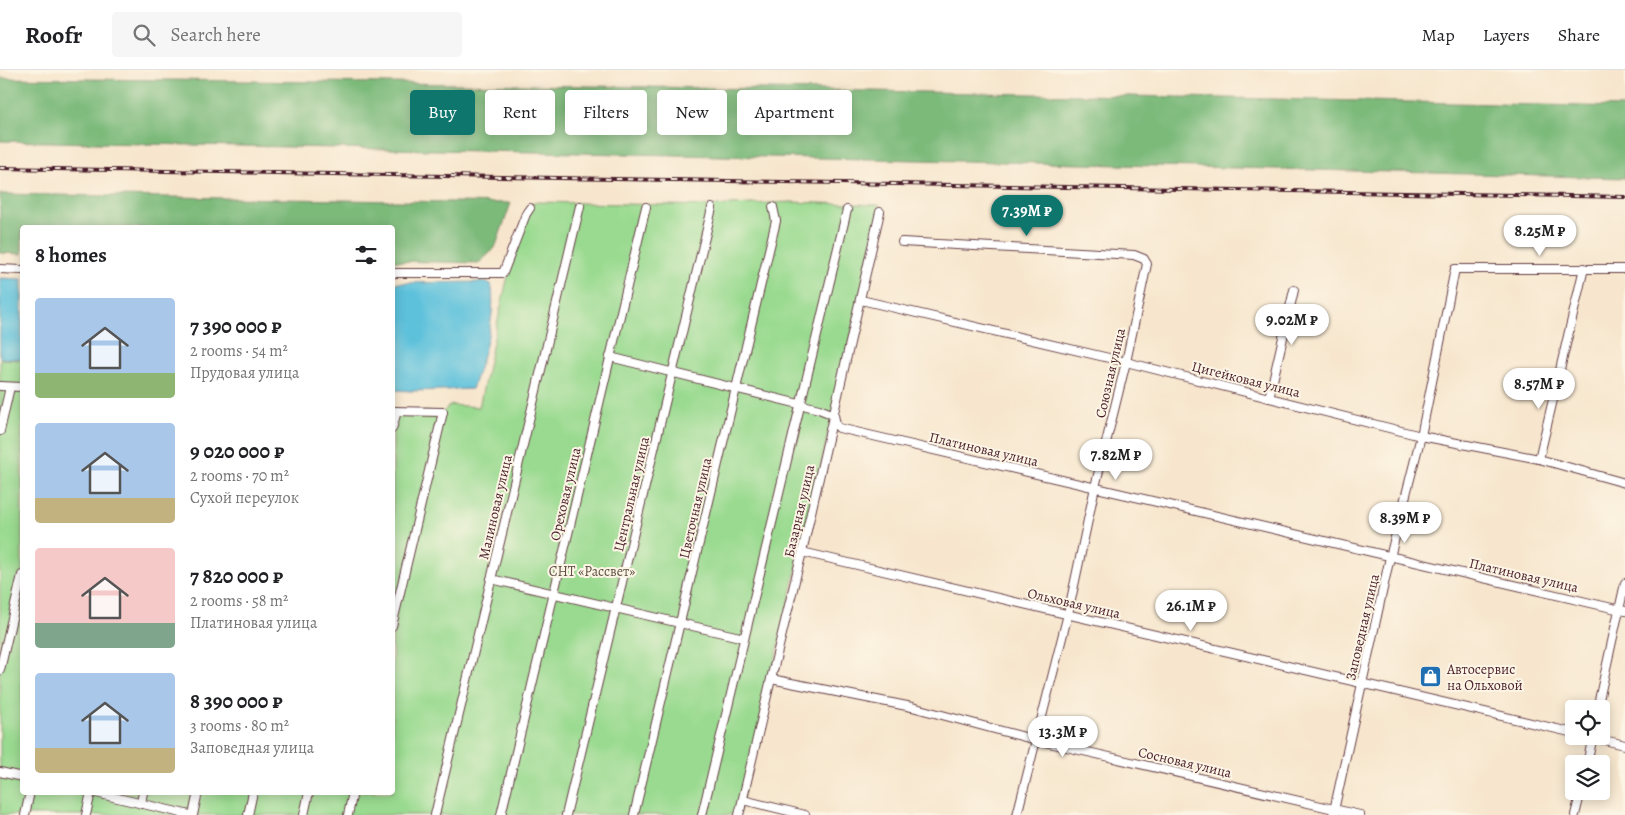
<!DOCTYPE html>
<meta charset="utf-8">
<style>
:root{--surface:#fff;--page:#f6f6f6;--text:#202124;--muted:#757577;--line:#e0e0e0;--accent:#0f766e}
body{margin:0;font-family:Alegreya,serif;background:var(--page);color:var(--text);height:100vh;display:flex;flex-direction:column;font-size:19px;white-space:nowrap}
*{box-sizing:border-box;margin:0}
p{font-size:16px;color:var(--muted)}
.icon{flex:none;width:28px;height:28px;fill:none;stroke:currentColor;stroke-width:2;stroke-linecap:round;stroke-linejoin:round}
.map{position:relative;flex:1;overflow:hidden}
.details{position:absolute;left:20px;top:155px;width:375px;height:570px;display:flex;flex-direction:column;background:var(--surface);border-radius:5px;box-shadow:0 2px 12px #0003}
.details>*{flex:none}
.guide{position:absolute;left:410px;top:20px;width:475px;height:45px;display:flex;gap:10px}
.buttons{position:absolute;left:1565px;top:630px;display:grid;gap:10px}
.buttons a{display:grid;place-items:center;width:45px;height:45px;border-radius:5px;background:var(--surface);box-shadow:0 2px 12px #0003;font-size:25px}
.price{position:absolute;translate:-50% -42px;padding:0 11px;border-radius:18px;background:#fff;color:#222;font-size:16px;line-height:32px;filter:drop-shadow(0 1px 2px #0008)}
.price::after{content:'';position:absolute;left:50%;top:30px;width:15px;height:11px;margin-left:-8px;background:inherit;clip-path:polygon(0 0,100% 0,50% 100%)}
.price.selected{background:var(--accent);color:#fff}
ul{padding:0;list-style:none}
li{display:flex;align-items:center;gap:15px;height:125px;padding:0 15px}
li span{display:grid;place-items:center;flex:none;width:140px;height:100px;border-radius:5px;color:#555}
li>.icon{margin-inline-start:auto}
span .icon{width:60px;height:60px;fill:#fffc;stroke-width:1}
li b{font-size:21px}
h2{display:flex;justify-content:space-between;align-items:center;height:60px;padding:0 15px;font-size:21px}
.tag{padding:0 18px;border-radius:5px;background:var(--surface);box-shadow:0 2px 12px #0003;font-size:18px;line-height:45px}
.tag.selected{background:var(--accent);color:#fff}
header{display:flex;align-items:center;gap:30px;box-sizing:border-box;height:70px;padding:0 25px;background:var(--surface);border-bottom:1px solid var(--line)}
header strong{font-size:24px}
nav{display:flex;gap:28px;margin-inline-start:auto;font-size:18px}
.search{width:350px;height:45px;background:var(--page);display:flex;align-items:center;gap:12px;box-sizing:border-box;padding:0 18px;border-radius:5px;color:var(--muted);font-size:19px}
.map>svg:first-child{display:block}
</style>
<header>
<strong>Roofr</strong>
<div class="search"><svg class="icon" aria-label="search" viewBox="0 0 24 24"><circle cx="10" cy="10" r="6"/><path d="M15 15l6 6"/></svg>Search here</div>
<nav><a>Map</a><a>Layers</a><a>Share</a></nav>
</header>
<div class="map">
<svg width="1625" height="745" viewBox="0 0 1625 745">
<rect width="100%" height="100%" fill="#fcf5e5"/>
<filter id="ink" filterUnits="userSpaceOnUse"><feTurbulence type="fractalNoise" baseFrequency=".02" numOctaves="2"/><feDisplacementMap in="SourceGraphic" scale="10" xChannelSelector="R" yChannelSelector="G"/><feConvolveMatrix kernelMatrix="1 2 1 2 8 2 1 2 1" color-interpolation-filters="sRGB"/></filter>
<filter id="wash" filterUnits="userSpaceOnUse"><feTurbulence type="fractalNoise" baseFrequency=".0096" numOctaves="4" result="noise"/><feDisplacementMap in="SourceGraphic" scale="20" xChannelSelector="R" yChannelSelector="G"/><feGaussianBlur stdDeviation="1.12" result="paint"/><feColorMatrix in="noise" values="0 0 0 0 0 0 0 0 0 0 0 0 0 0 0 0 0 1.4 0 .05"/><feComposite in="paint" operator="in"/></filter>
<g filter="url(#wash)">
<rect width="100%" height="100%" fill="#f7e6cd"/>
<path fill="#9ada90" stroke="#727c5e" d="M 538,132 L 711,136 L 791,132 L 879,135 L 880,142 L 739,745 L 0,745 L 0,289 L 22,290 L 22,722 L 392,722 L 393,341 L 443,342 L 450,335 L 479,337 C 494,271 506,204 526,140 L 531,134 Z"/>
<g fill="#7bba7a" stroke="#626c52">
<path d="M 0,8 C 542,14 1083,24 1625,37 L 1625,108 L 962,91 L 0,71 Z"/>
<path d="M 0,124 L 511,133 L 495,178 L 479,193 L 393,191 L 392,158 L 22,158 L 22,184 L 0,183 Z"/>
</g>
<g fill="#5dc1db" stroke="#547083">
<path d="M 0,208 L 22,209 L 22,289 L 0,288 Z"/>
<path d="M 486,212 L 491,214 C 498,244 482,290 472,319 L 412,321 L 393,320 L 393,213 Z"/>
</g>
</g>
<g filter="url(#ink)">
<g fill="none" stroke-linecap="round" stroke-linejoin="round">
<defs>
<g id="minor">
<path d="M 902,172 L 1134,185 L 1144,189 L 1147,194 L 1126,292 L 1095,417 L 1068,544 L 1017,745"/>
<path d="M 0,199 L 22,200"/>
<path d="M 392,203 L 503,203 L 526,144 L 530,138"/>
<path d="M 861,230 L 1126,292 L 1421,366 L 1539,389 L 1625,413"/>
<path d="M 610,287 L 819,339 L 834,345 L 836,355 L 839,358 L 1625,541"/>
<path d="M 0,316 L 22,317"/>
<path d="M 1269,328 L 1294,220"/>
<path d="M 392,341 L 443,342 L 392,556"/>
<path d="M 392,359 L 397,341"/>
<path d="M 0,361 L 10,317"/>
<path d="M 1539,389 L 1584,198"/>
<path d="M 802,482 L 1574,663"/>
<path d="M 491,509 L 744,568"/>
<path d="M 0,600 L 22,505"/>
<path d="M 771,609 L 912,637 L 1036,670 L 1360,745"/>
<path d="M 1597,639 L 1625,513"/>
<path d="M 1587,666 L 1625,675"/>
<path d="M 1587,694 L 1593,666"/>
<path d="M 0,702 L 22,707"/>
<path d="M 92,722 L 190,745"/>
<path d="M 743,730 L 805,745"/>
<path d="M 141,734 L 143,722"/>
<path d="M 25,745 L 30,722"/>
<path d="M 86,745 L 91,722"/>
<path d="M 193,745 L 198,722"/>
<path d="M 248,745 L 253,722"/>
<path d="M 304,745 L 309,722"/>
<path d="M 348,745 L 353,722"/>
<path d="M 435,745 L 580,136"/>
<path d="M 501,745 L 646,137"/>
<path d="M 566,745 L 712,138"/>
<path d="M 634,745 L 765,197 L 776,151 L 773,137"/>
<path d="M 702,745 L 847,140"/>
<path d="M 739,745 L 771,609 L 802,482 L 880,142"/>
<path d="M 1333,745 L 1390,487 L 1421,366 L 1455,199 L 1625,199"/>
<path d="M 1575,745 L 1581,721"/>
</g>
</defs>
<use href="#minor" stroke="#643d43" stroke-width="10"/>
<use href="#minor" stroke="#fff" stroke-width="8"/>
<defs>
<path id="rail" d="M 0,98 L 1625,127"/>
</defs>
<use href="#rail" stroke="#4a1f2b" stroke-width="4"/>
<use href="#rail" stroke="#fcf5e5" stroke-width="2" stroke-dasharray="5.5" stroke-linecap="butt"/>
</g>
</g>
<defs>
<symbol id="shop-square" viewBox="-11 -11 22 22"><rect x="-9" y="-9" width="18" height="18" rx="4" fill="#1f6fb2" stroke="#fcf5e5"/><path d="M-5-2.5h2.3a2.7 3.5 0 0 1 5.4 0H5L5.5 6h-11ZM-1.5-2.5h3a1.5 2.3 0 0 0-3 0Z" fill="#fff"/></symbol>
</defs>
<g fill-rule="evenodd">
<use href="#shop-square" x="1418" y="594" width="25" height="25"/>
</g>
<g text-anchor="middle" stroke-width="4" stroke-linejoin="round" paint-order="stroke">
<g font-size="14" fill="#4a1f2b" stroke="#fcf5e5">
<text transform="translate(1110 303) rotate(-77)" y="5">Союзная улица</text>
<text transform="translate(1246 309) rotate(14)" y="5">Цигейковая улица</text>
<text transform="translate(984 379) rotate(13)" y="5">Платиновая улица</text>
<text transform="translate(565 424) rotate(-77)" y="5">Ореховая улица</text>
<text transform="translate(631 424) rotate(-77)" y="5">Центральная улица</text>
<text transform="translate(495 437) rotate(-77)" y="5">Малиновая улица</text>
<text transform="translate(695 438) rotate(-77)" y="5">Цветочная улица</text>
<text transform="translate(799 441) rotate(-77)" y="5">Базарная улица</text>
<text transform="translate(1524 505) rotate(13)" y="5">Платиновая улица</text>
<text transform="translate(1074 533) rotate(13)" y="5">Ольховая улица</text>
<text transform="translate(1362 557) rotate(-77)" y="5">Заповедная улица</text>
<text transform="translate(1185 692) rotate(13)" y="5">Сосновая улица</text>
</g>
<g font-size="14" fill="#5e4e44" stroke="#fcf5e5">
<text x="592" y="506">СНТ «Рассвет»</text>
</g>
<g font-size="14" fill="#4a1f2b" stroke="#fcf5e5" text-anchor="start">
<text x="1447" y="604">Автосервис<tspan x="1447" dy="16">на Ольховой</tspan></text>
</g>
</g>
</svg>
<div class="buttons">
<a><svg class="icon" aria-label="locate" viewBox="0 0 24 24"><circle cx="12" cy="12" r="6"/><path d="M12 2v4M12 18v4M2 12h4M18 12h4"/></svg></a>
<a><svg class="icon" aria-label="layers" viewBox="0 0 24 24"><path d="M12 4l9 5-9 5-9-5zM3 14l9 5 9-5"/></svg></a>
</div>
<b class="price selected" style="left:1027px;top:167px">7.39M ₽</b>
<b class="price" style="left:1540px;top:187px">8.25M ₽</b>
<b class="price" style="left:1292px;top:276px">9.02M ₽</b>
<b class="price" style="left:1539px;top:340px">8.57M ₽</b>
<b class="price" style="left:1116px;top:411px">7.82M ₽</b>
<b class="price" style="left:1405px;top:474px">8.39M ₽</b>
<b class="price" style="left:1191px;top:562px">26.1M ₽</b>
<b class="price" style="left:1063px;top:688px">13.3M ₽</b>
<div class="guide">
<a class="tag selected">Buy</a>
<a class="tag">Rent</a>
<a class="tag">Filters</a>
<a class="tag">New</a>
<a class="tag">Apartment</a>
</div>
<section class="details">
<h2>8 homes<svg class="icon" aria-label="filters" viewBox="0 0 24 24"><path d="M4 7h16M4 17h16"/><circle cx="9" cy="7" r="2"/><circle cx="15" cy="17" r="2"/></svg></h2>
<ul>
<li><span style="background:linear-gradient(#a9c7e8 75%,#8fb573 0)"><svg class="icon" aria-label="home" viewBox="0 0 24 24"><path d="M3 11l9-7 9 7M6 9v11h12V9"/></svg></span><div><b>7 390 000 ₽</b><p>2 rooms · 54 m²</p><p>Прудовая улица</p></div></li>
<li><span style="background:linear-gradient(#a9c7e8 75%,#c2b280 0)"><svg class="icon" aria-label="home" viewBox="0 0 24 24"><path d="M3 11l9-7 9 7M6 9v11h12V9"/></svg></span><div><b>9 020 000 ₽</b><p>2 rooms · 70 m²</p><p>Сухой переулок</p></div></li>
<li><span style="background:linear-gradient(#f6c9c9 75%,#7fa58c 0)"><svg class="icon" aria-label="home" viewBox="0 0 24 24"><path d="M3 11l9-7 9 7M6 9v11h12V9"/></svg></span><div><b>7 820 000 ₽</b><p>2 rooms · 58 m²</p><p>Платиновая улица</p></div></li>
<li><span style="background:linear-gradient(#a9c7e8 75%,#c2b280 0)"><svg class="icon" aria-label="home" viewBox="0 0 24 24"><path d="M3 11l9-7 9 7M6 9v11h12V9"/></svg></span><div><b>8 390 000 ₽</b><p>3 rooms · 80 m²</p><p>Заповедная улица</p></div></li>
</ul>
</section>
</div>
